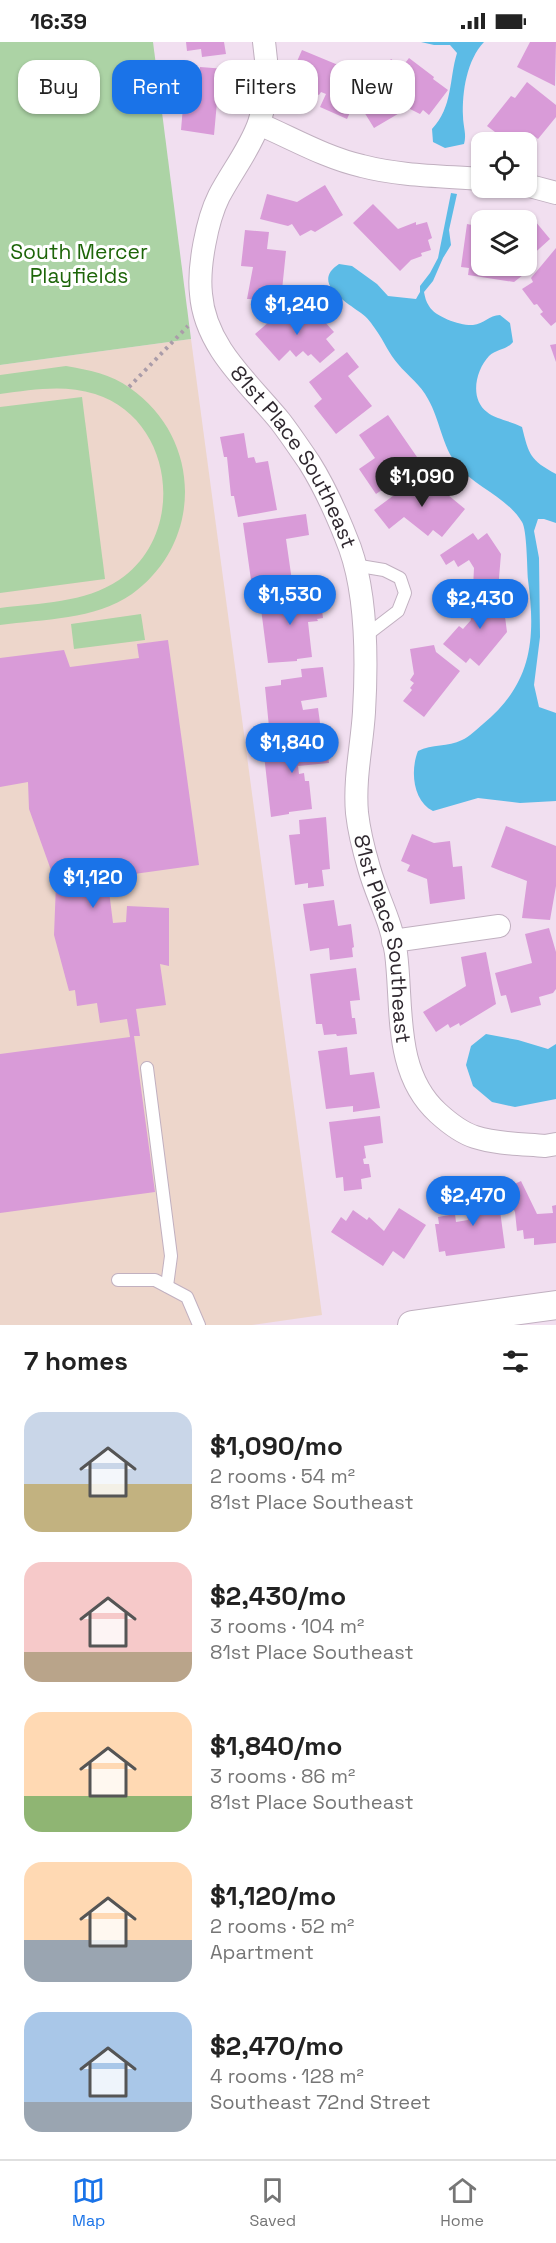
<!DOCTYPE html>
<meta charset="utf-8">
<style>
:root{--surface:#fff;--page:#f6f6f6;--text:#222;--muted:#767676;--line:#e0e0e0;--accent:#1a73e8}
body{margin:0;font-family:"Space Grotesk",sans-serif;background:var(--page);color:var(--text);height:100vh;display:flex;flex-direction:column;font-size:22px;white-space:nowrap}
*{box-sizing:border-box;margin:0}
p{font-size:20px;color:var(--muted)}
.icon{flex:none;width:33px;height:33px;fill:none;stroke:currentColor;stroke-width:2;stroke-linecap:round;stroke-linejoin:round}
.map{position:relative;height:1283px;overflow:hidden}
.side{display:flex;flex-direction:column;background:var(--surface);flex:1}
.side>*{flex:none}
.banner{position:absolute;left:18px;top:18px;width:520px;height:54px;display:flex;gap:12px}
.controls{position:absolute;left:471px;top:90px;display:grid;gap:12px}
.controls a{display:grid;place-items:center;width:66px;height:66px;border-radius:12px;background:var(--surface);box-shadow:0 2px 4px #0004;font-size:30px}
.price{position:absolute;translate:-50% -51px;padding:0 14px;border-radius:21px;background:var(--accent);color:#fff;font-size:20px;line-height:39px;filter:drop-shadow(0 2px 3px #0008)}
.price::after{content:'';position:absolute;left:50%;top:36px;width:18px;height:14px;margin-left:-9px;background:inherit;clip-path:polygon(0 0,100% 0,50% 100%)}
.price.selected{background:#222;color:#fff}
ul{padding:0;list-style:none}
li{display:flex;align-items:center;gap:18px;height:150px;padding:0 24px}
li span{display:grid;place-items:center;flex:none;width:168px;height:120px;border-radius:18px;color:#555}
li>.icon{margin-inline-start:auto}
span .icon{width:72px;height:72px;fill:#fffc;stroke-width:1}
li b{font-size:26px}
h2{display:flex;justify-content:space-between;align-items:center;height:72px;padding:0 24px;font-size:26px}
.tag{padding:0 21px;border-radius:18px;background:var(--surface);box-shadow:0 2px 4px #0004;font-size:21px;line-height:54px}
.tag.selected{background:var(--accent);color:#fff}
.status{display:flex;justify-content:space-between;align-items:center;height:42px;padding:0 30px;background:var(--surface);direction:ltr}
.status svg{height:16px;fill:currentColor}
.dock{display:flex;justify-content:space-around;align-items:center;height:84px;border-top:2px solid var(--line);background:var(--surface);font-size:16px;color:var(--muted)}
.dock a{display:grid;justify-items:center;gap:3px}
.dock .selected{color:var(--accent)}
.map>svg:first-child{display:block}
</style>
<div class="status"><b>16:39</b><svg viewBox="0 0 49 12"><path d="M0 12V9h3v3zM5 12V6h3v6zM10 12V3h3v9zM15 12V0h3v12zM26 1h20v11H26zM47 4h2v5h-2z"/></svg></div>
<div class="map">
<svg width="556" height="1283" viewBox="0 0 556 1283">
<rect width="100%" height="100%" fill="#f1dff0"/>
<path fill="#edd6cb" d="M 191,297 L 322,1273 L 252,1283 L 0,1283 L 0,323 Z"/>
<g fill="#acd3a5">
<path d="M 0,0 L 153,0 L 191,297 L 0,323 Z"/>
<path d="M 66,324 C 89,328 111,332 130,346 C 202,396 204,500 132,552 C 95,578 43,577 0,583 L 0,566 C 39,561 85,561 119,538 C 187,493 175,377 95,352 C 63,342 32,348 0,352 L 0,333 Z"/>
<path d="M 82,355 L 105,537 L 0,551 L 0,365 Z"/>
<path d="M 141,572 L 145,598 L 74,607 L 71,582 Z"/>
</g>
<g fill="#5cbbe6">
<path d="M 421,0 L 484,0 C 467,18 462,49 463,74 C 463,84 467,93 464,102 L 445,106 L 433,100 L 432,87 C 453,65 449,37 457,11 L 450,3 L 434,3 Z"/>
<path d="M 451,151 L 457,152 L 449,188 L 451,203 L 443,216 L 433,239 L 424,250 C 425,255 426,260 429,264 C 435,275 461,284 473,283 C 484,282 489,273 500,273 L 510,281 L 513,300 C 507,308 496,307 489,314 C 476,328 469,356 487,370 C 495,377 511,379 522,385 C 529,413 530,418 556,432 L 556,481 L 544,477 L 538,477 L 534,489 L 539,516 L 540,595 L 534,643 L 539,665 L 556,671 L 556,759 L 520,761 L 478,756 L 433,769 C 413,759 410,729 418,709 C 432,702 448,705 462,698 C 469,695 477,687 483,682 C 532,642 536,597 528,538 C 527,526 527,488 522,480 C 507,455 475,445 457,423 C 442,404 440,378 428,357 C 421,343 408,334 398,322 C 389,312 384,299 376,288 C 372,282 367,275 361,271 C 347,260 310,241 339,222 L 352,224 L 377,242 L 388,254 L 416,257 L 420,250 L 420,244 L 430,231 L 438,216 Z"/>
<path d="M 486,992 L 518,998 L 548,1007 L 556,1002 L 556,1057 L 515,1065 L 492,1060 L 473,1044 L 466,1023 L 471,1004 Z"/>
</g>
<g fill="#d99bd8">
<path d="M 186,0 L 224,0 L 226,12 L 202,15 L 201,7 L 187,9 Z"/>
<path d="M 530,0 L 556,0 L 555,44 L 517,25 Z"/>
<path d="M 302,8 L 355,30 L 350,40 L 355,42 L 350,52 L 357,55 L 347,77 L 320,65 L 326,52 L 321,50 L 319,53 L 310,49 L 312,44 L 300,38 L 304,28 L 295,24 Z"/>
<path d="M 409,16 L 434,35 L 433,37 L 448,48 L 429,73 L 423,68 L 420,72 L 408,66 L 374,86 L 361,65 L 385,51 L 389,46 L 377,37 L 391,17 L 402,25 Z"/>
<path d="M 200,25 L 226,27 L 225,37 L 230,38 L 228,61 L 217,60 L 214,93 L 181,88 L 185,41 L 198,42 Z"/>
<path d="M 527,40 L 556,63 L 556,75 L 538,97 L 530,91 L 525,97 L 520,92 L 514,100 L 490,100 L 488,99 L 495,90 L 487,84 L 511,54 L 515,56 Z"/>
<path d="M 325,143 L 343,173 L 315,190 L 311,188 L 300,194 L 292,182 L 288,184 L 260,177 L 267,152 L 297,160 Z"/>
<path d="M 373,162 L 398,187 L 416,180 L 416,183 L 427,180 L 432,196 L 428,198 L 431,208 L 421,211 L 422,214 L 411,218 L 400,229 L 353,181 Z"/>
<path d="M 535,179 L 550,197 L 529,216 L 526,223 L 526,185 Z"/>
<path d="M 467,182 L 482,185 L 482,224 L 528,224 L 527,230 L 514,240 L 468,233 L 469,226 L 461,225 Z"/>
<path d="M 245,188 L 269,190 L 267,207 L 286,209 L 281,258 L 247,257 L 253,225 L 241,224 Z"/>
<path d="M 556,206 L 556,280 L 551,284 L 540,272 L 543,270 L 537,262 L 534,263 L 522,247 L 533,240 L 531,236 Z"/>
<path d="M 285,266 L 298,280 L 313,267 L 334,290 L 326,297 L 335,308 L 320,321 L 311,312 L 308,314 L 303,309 L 296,315 L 290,308 L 279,319 L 255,292 Z"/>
<path d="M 556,302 L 556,320 L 550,303 Z"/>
<path d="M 347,310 L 359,325 L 348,334 L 372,364 L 336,392 L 314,364 L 322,357 L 309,340 Z"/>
<path d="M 388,373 L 417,415 L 395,430 L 399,436 L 376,452 L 359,427 L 375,416 L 359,393 Z"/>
<path d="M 244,391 L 248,416 L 254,415 L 256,421 L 268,419 L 277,468 L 238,475 L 234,454 L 231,454 L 227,415 L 224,415 L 220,395 Z"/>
<path d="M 425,434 L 465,467 L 442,495 L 433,488 L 428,494 L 404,475 L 389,487 L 374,468 L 413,439 L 417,443 Z"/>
<path d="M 306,472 L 309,493 L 286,497 L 292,539 L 252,545 L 243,481 Z"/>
<path d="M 473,491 L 478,498 L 487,491 L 501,512 L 498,548 L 473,546 L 474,526 L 469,518 L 458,525 L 454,518 L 446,523 L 440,513 Z"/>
<path d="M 320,551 L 323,576 L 317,577 L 318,579 L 308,580 L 312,615 L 297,617 L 297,619 L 268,621 L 260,559 Z"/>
<path d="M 502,552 L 507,590 L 479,624 L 470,616 L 466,621 L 443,602 L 459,584 L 463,587 L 471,578 L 468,557 Z"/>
<path d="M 168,598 L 199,823 L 98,837 L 100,851 L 109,849 L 113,881 L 126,880 L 127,864 L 169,866 L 169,924 L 160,922 L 166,963 L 136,967 L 140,994 L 134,994 L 155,1150 L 0,1171 L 0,1012 L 130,995 L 127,977 L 100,981 L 97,961 L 77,964 L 75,948 L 69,949 L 54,893 L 56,842 L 29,767 L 28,740 L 0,745 L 0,616 L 64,608 L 70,625 L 139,616 L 137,602 Z"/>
<path d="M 434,603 L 436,610 L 460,629 L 424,675 L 403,659 L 412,648 L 410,646 L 414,641 L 410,638 L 414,632 L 410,607 Z"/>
<path d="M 323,625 L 327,655 L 301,659 L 303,668 L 318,666 L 321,688 L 270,695 L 265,645 L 281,643 L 281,638 L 302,635 L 301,627 Z"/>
<path d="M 326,697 L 329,721 L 298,724 L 299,732 L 304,731 L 305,739 L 309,739 L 312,767 L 289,770 L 289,772 L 271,775 L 263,704 Z"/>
<path d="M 326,775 L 330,827 L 322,828 L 324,844 L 308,846 L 308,841 L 295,843 L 289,793 L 300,792 L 299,778 Z"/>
<path d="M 506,784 L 556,804 L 556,844 L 550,878 L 522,876 L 527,839 L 491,825 Z"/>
<path d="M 412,792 L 434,801 L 450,799 L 453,825 L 462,824 L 465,857 L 430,862 L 427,837 L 407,829 L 410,823 L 401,819 Z"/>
<path d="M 334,858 L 338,884 L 351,882 L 354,905 L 352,906 L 353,915 L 330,918 L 329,906 L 310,909 L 303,862 Z"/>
<path d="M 549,886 L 556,910 L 556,947 L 553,951 L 539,955 L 541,963 L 511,971 L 506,953 L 501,954 L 495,931 L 532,921 L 525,892 Z"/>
<path d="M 486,910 L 496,962 L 460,984 L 459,981 L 450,986 L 448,982 L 436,990 L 423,970 L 466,944 L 461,915 Z"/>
<path d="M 356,926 L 360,958 L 350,959 L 352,976 L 355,976 L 357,992 L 337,994 L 336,992 L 324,993 L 322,982 L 316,982 L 310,932 Z"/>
<path d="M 347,1005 L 350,1033 L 374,1030 L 380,1066 L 353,1070 L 353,1064 L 326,1067 L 318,1009 Z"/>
<path d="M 380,1074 L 383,1101 L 364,1104 L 366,1116 L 363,1117 L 364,1122 L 369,1122 L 371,1135 L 361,1137 L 362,1147 L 344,1149 L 343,1135 L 336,1136 L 329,1080 Z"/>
<path d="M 521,1139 L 537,1172 L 553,1171 L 552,1164 L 556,1163 L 556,1201 L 534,1203 L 534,1196 L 524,1197 L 523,1188 L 517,1189 L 515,1170 L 504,1147 Z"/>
<path d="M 497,1146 L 505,1206 L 446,1214 L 445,1209 L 439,1210 L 435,1182 L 439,1182 L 438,1175 L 455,1172 L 456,1180 L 468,1178 L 467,1174 L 473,1173 L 470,1150 Z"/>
<path d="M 399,1166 L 426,1183 L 404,1217 L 393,1209 L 383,1224 L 331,1190 L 341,1175 L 346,1179 L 353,1168 L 367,1178 L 369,1175 L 384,1189 Z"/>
</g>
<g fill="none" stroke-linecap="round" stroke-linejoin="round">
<defs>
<g id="service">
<path d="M 354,523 L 384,528 L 400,536 L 405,551 L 398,569 L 364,595"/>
<path d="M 147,1026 L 171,1214 L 167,1244"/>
<path d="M 118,1238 L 155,1238 L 187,1255 L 199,1283"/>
</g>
<g id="minor">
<path id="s1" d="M 264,0 C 268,27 268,55 259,81 C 250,107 232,129 219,154 C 207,178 198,225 201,252 C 205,305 249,341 280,379 C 290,392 300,407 309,420 C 326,447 339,477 350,506 C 367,554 367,619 364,670 C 362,703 354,737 357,771 C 359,789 364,809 369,826 C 377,855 392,880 396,911 C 403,965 393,1030 438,1071 C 449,1081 462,1091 475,1095 C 497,1102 522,1102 545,1104 L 556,1102"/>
<path d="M 259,82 C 292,96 326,116 362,124 C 400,134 442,134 482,137"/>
<path d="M 526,143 L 556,151"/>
<path d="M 393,899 L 499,884"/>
</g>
<path id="tertiary" d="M 412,1283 L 556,1263"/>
</defs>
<use href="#service" stroke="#c1b0c0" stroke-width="14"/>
<use href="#minor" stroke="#c1b0c0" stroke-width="24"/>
<use href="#tertiary" stroke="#c1b0c0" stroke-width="30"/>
<path stroke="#aa9ca9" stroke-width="4" stroke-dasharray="3 4.5" stroke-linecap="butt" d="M 129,345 L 188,284"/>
<use href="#service" stroke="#fff" stroke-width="12"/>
<use href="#minor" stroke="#fff" stroke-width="22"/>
<use href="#tertiary" stroke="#fff" stroke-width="28"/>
</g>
<g text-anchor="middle" stroke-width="6" stroke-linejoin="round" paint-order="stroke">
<g font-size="21" fill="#1d6509" stroke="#fff">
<text x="79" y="217">South Mercer<tspan x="79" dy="24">Playfields</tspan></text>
</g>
<g font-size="21" fill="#2f282f" stroke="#fff">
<text dy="7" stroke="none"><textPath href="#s1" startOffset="456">81st Place Southeast</textPath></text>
<text dy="7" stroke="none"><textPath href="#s1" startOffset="960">81st Place Southeast</textPath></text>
</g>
</g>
</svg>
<div class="controls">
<a><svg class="icon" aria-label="locate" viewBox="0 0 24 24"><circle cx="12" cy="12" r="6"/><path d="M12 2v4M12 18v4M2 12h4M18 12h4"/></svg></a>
<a><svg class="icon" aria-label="layers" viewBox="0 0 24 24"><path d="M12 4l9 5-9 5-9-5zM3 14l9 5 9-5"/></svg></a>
</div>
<b class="price" style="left:297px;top:294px">$1,240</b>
<b class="price selected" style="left:422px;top:466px">$1,090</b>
<b class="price" style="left:290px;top:584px">$1,530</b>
<b class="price" style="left:480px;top:588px">$2,430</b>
<b class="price" style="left:292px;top:732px">$1,840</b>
<b class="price" style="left:93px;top:867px">$1,120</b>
<b class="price" style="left:473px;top:1185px">$2,470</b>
<div class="banner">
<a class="tag">Buy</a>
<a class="tag selected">Rent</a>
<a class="tag">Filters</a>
<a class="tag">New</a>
</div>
</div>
<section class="side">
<h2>7 homes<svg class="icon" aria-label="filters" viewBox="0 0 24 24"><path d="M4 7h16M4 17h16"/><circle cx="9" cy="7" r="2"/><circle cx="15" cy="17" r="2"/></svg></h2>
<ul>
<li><span style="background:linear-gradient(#c9d6e8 60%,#c2b280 0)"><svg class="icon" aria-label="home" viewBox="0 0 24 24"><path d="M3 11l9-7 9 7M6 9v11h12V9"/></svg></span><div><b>$1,090/mo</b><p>2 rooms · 54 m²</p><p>81st Place Southeast</p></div></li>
<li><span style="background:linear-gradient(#f6c9c9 75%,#b9a48a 0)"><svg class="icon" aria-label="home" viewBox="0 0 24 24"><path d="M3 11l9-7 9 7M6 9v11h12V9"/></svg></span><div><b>$2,430/mo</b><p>3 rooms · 104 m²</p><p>81st Place Southeast</p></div></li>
<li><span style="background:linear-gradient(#ffd9b3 70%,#8fb573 0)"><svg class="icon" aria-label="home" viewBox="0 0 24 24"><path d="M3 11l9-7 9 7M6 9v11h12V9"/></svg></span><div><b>$1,840/mo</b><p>3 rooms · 86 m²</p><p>81st Place Southeast</p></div></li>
<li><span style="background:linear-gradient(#ffd9b3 65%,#9aa5b1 0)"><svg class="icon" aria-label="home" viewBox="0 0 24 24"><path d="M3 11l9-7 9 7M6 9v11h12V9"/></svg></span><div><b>$1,120/mo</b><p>2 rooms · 52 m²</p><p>Apartment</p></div></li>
<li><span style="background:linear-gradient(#a9c7e8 75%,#9aa5b1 0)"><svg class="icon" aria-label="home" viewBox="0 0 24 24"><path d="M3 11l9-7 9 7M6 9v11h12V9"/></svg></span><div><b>$2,470/mo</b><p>4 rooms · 128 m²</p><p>Southeast 72nd Street</p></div></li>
</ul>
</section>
<nav class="dock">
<a class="selected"><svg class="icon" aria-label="map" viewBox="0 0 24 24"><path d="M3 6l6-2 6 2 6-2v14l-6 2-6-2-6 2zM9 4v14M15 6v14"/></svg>Map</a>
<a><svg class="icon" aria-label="saved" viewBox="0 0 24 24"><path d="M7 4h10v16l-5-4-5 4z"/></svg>Saved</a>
<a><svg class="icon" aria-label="home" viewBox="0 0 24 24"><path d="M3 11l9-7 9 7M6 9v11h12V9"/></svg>Home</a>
</nav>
